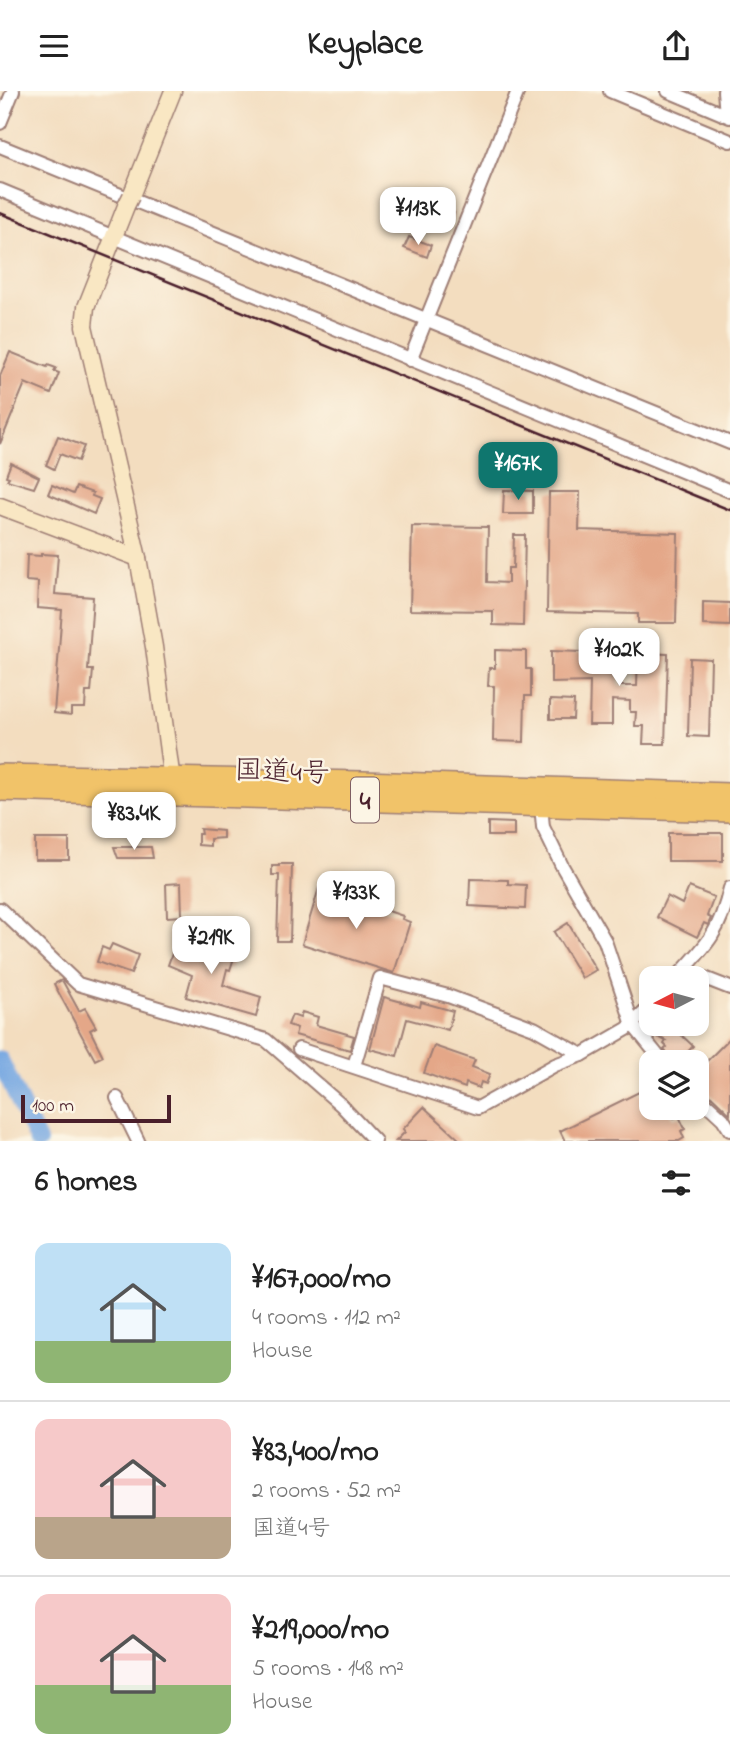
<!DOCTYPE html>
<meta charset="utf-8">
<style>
:root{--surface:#fff;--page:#f6f6f6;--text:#222;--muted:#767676;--line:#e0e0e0;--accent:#0f766e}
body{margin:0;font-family:"Indie Flower","Klee One",sans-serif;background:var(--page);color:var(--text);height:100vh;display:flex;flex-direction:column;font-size:26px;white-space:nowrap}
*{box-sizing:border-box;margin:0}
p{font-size:23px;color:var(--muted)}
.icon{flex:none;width:38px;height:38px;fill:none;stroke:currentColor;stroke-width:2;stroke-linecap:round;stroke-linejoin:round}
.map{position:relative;height:1050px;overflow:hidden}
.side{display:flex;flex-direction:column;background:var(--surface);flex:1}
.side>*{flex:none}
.needle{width:46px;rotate:264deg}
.tools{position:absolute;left:639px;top:875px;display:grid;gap:14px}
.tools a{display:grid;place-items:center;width:70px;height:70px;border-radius:14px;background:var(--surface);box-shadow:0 4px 10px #0003;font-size:35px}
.scale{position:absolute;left:21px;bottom:18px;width:150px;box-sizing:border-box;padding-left:7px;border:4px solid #4a1f2b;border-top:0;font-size:19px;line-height:24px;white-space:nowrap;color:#4a1f2b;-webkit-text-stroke:5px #fcf5e5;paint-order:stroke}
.price{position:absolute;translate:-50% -60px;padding:0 16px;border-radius:14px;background:#fff;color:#222;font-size:23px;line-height:46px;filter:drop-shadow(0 2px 4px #0008)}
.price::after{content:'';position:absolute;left:50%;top:42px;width:21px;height:16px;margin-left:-10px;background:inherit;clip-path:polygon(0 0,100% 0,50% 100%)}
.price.selected{background:var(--accent);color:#fff}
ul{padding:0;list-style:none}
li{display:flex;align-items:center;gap:21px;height:175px;padding:0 35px}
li+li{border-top:2px solid var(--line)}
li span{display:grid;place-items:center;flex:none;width:196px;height:140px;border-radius:14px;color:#555}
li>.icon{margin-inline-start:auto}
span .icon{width:84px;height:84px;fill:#fffc;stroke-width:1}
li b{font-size:30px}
h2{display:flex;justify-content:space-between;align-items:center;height:84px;padding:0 35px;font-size:30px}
header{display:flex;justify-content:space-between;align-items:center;height:91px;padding:0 35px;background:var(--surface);font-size:32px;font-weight:700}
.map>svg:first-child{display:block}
</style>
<header><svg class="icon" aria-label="menu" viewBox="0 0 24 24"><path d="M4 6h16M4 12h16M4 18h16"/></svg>Keyplace<svg class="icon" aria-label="share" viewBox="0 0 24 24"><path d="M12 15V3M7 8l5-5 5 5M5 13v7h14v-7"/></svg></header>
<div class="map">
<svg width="730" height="1050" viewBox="0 0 730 1050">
<rect width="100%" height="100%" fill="#fcf5e5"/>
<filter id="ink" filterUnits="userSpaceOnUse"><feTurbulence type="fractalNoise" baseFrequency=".0143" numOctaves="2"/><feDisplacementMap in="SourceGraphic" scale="14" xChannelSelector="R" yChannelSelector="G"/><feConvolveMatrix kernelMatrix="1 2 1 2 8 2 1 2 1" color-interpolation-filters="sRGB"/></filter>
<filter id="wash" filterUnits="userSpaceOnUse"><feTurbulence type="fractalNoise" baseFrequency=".00686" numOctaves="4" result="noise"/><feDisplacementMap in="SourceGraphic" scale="28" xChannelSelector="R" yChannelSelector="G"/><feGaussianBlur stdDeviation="1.57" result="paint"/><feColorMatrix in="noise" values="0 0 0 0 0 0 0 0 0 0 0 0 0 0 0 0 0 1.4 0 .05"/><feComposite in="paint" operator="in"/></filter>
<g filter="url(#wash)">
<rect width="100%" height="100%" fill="#f3ddbf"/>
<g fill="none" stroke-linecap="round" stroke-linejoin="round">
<path stroke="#77a8e2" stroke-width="18" d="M 0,969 L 38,1050"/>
</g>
<g id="blocks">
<g fill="#e4a788">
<path d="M 429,112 L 454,122 L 449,135 L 424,125 Z"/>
<path d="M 409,146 L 431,154 L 427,166 L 404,157 Z"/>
<path d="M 10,261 L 47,276 L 48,274 L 56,277 L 54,280 L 59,282 L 51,303 L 25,292 L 0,353 L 0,285 Z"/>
<path d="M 58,345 L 84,355 L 78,370 L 60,363 L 54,378 L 46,374 Z"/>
<path d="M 11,372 L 39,386 L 34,397 L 7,389 L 9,386 L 6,385 Z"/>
<path d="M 52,394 L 73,403 L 76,396 L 93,402 L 92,405 L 100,408 L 94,423 L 48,403 Z"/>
<path d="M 504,399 L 533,400 L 533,423 L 503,423 Z"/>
<path d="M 549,401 L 580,401 L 579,439 L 678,442 L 676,532 L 638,532 L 638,523 L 547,521 Z"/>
<path d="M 412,435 L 488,436 L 487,491 L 508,492 L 508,477 L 513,477 L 514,444 L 525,444 L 523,535 L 493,534 L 493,520 L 410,519 Z"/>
<path d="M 41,463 L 58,464 L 55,503 L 93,506 L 88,579 L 93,579 L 91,601 L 86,601 L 85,617 L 71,617 L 71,624 L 54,622 L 62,519 L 37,517 L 38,491 L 26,490 L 27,464 L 41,465 Z"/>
<path d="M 703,511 L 730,512 L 730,535 L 703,534 Z"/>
<path d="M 495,559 L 526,560 L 526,578 L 531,578 L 531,605 L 525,605 L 524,651 L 493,650 L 494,595 L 488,595 L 489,577 L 495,577 Z"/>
<path d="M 551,560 L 613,562 L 613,579 L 619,580 L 619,595 L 637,595 L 638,562 L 668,563 L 665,653 L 643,653 L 644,635 L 635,635 L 636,621 L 630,621 L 630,610 L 612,609 L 612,634 L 589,634 L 590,591 L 551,592 Z"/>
<path d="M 690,567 L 711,568 L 709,646 L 688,645 Z"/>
<path d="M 550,609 L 574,610 L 573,628 L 550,628 Z"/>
<path d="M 488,731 L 514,732 L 514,745 L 488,745 Z"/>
<path d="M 200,738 L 223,740 L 223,747 L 210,748 L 210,755 L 198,754 L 198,743 L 201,743 Z"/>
<rect x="668" y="742" width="55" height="28"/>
<rect x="35" y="748" width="34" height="21"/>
<path d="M 114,756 L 151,756 L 153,767 L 118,767 Z"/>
<path d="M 279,773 L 292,773 L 290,850 L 277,850 L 279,784 L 272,784 L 272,775 L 279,775 Z"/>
<path d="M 470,788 L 508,789 L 508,793 L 526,794 L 525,818 L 469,815 Z"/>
<path d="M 181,792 L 182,825 L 167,826 L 166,793 Z"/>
<path d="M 689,796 L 714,806 L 707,825 L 711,827 L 708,834 L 704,832 L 697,846 L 657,826 L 667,805 L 682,813 Z"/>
<path d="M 319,797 L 403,825 L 402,828 L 410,831 L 394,882 L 302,853 Z"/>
<path d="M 568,832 L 596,879 L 582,887 L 554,841 Z"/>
<path d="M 178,846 L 232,859 L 231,863 L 235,864 L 230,879 L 227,878 L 223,894 L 261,906 L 256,926 L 186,906 L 192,884 L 168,874 Z"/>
<path d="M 112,853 L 138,864 L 131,883 L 97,871 L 102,856 L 109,859 Z"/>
<path d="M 62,889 L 79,920 L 85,917 L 96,936 L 90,939 L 103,965 L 95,969 L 54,893 Z"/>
<path d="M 384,906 L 420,916 L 421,911 L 453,920 L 448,939 L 407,928 L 397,965 L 370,958 Z"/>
<path d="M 302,921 L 318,926 L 316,934 L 354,945 L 350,959 L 295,944 L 297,937 L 288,934 L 292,924 L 300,927 Z"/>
<path d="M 660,933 L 677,933 L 675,938 L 693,955 L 680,970 L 676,966 L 674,969 L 664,959 L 667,956 L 664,953 L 666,950 L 654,944 Z"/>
<path d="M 730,947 L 730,1023 L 696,990 L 696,981 Z"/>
<path d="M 434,955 L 475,969 L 472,976 L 490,983 L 486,993 L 481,991 L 479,997 L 466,992 L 465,997 L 424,982 Z"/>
<path d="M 639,1001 L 642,1006 L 651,1003 L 651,1017 L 666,1017 L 674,1027 L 679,1025 L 685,1038 L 681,1040 L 684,1047 L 679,1050 L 565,1050 L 560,1040 Z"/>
<path d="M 424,1016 L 461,1050 L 396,1050 L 405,1041 L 403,1038 Z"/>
</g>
</g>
</g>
<g filter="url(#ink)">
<use href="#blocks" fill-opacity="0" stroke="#9e7e75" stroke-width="2"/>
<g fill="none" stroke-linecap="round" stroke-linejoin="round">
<defs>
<g id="street">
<path d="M 610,0 L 730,50"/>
<path d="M 668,0 L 730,26"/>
<path d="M 724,0 L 726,24"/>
<path d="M 0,32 L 13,0"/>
<path d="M 0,55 L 730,352"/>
<path d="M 0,99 L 730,400"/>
<path d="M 410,269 L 518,0"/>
<path d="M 541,714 L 543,736 L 562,775 L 605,850 L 633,934 L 663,971"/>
<path d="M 0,818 L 78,893 L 266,949 L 341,1014 L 375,1050"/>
<path d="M 684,879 L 730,897"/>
<path d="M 676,887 C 707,854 720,841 730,797"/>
<path d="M 299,958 L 478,1017 L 555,974 L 582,964 L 627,938 L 651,915"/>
<path d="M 354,975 L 380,887 L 448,905 L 534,937 L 582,964"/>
<path d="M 696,1003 L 723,1028 L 730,1039"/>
<path d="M 117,1007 L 138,1050"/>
</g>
<g id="secondary">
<path d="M 131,105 L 173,0"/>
<path d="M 126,115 L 86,216 L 84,235 L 138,467 L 154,556 L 173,697"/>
<path d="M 0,415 L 138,467"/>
</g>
<g id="highway">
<path d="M 0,684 L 363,691 L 730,703"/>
<path d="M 0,699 L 730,720"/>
</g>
</defs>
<use href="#street" stroke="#9e7e75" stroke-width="16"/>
<use href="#secondary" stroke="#9e7e75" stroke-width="19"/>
<use href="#highway" stroke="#9e7e75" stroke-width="24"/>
<use href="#street" stroke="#fff" stroke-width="12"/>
<use href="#secondary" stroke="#f9e7c3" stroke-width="16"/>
<use href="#highway" stroke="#f1c369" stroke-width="21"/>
<path stroke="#4a1f2b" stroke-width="2.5" d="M 0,122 L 730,419"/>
<defs>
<path id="secondary-bridge" d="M 126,115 L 131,105"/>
</defs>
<use href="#secondary-bridge" stroke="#9e7e75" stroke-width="19" stroke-linecap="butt"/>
<use href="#secondary-bridge" stroke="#f9e7c3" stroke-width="16"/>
</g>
</g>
<g text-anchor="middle" stroke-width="5" stroke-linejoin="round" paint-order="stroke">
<rect fill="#fcf5e5" stroke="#7f5f63" stroke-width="2" x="351" y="686.5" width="28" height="45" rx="5"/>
<g font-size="26" font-weight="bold" fill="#4a1f2b">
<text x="365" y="718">4</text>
</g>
<g font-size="28" fill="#4a1f2b" stroke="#fcf5e5">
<text transform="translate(282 679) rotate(2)" y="10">国道4号</text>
</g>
</g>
</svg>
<div class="tools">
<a><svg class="needle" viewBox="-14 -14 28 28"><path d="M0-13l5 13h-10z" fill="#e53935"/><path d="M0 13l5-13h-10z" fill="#767676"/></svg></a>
<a><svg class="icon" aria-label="layers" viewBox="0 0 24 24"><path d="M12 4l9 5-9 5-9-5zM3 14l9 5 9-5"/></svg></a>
</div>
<div class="scale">100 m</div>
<b class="price" style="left:418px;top:156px">¥113K</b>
<b class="price selected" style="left:518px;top:411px">¥167K</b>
<b class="price" style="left:619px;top:597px">¥102K</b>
<b class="price" style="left:134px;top:761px">¥83.4K</b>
<b class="price" style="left:356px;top:840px">¥133K</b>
<b class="price" style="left:211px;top:885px">¥219K</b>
</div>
<section class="side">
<h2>6 homes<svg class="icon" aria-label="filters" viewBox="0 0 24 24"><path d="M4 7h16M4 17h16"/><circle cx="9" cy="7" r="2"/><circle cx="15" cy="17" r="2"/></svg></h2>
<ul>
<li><span style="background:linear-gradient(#bfe0f5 70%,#8fb573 0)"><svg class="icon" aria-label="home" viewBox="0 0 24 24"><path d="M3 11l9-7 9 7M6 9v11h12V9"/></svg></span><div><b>¥167,000/mo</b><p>4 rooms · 112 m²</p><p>House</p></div></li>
<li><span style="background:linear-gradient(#f6c9c9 70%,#b9a48a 0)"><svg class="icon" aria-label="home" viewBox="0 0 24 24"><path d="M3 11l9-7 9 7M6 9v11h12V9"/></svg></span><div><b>¥83,400/mo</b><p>2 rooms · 52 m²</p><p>国道4号</p></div></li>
<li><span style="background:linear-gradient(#f6c9c9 65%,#8fb573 0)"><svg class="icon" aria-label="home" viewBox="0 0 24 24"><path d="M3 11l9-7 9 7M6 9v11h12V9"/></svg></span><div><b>¥219,000/mo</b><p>5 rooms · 148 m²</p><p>House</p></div></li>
</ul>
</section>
